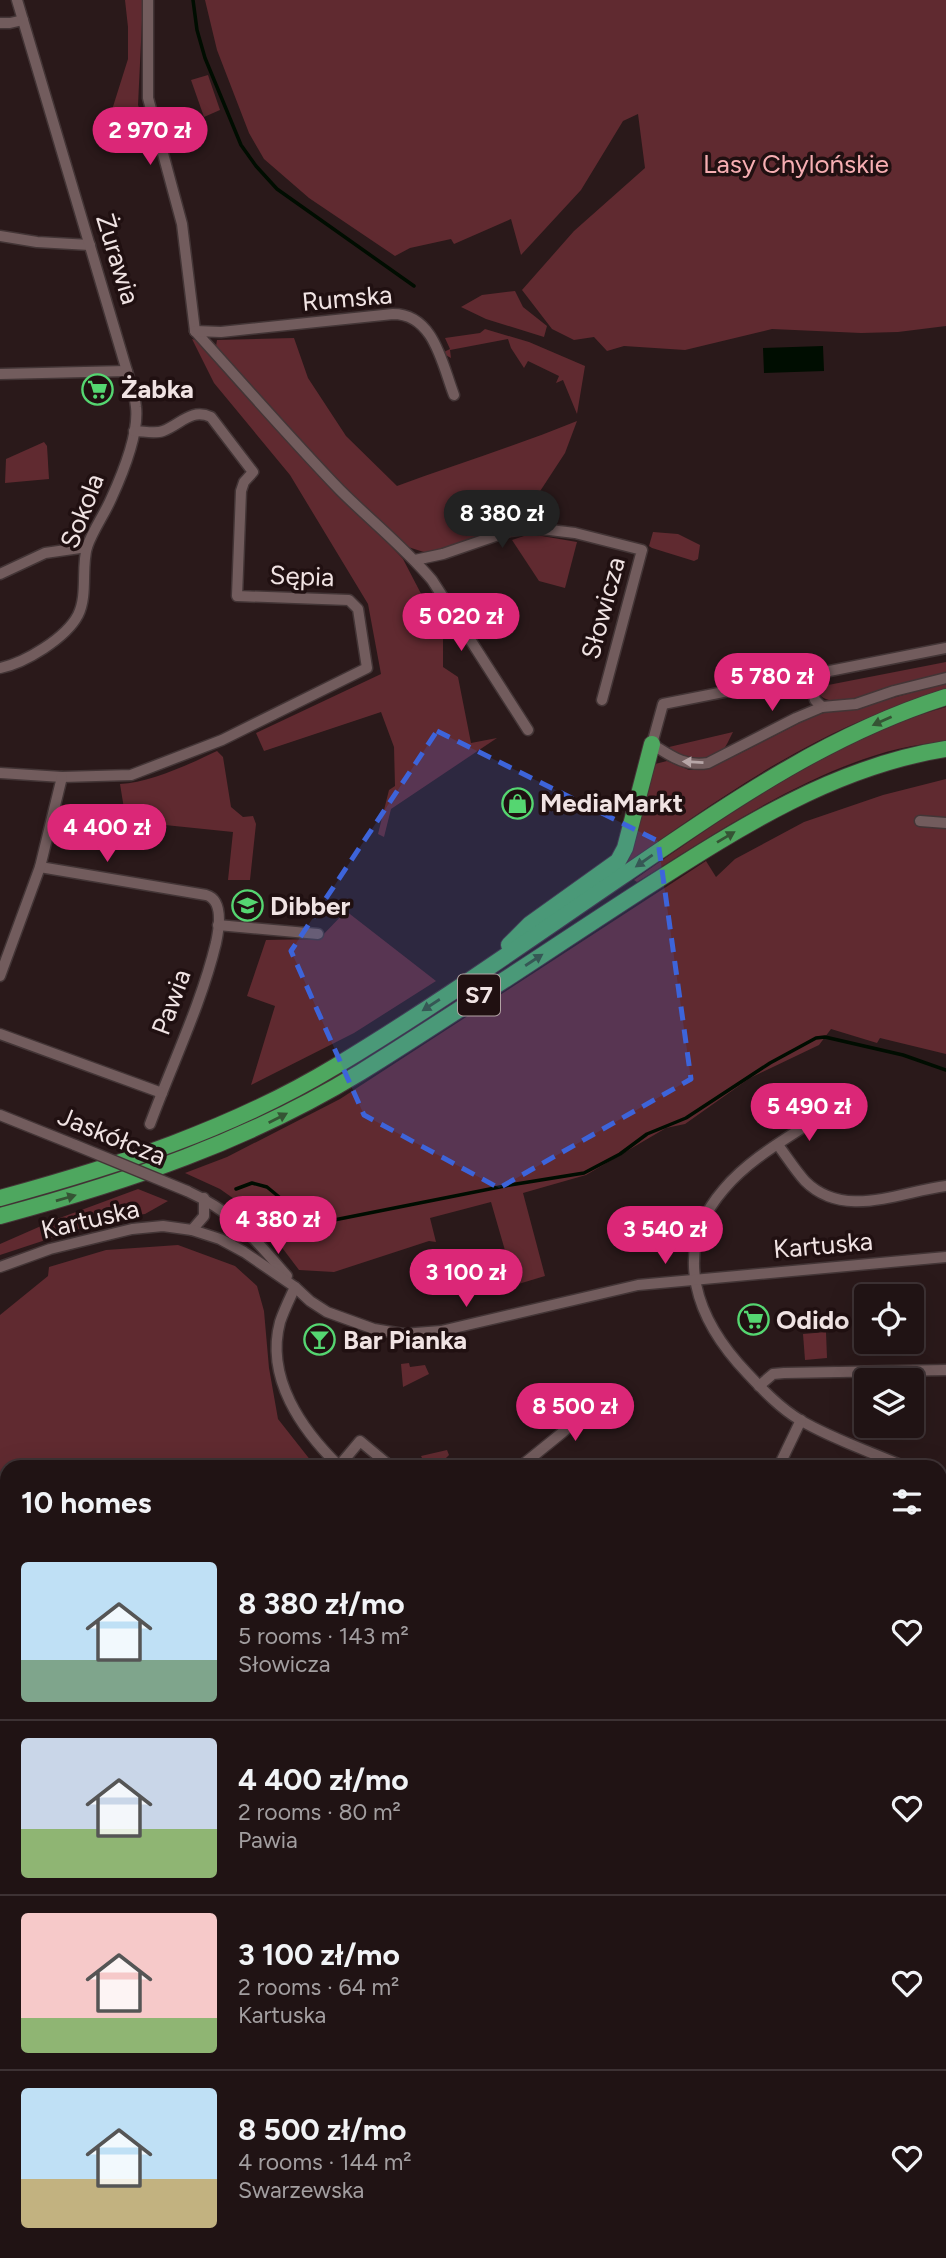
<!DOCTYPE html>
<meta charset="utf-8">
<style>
:root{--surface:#201314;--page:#2d2022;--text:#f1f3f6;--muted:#a29ea0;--line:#3d3234;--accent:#db2777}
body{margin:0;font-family:Figtree,sans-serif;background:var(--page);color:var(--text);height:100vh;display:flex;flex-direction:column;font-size:26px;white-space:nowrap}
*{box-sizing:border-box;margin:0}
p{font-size:23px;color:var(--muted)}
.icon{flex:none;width:38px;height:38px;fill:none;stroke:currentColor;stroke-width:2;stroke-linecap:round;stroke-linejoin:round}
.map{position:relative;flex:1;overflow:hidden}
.sheet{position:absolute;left:0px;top:1460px;width:947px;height:800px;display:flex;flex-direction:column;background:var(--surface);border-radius:21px 21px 0 0;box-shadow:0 7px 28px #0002,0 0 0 2px var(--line)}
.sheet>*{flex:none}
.tools{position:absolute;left:854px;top:1284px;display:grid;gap:14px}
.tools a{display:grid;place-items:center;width:70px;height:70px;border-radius:7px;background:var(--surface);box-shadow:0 7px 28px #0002,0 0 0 2px var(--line);font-size:35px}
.price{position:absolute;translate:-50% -60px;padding:0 16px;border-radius:24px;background:var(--accent);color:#fff;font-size:23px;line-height:46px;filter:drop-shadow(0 2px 4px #0008)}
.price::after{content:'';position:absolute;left:50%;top:42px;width:21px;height:16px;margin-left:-10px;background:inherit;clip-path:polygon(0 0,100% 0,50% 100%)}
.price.on{background:#222;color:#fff}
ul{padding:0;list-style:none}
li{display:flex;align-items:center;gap:21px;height:175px;padding:0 21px}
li+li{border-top:2px solid var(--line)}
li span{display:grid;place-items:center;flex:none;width:196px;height:140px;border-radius:7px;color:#555}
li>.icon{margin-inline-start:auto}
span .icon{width:84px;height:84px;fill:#fffc;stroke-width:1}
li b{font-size:30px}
h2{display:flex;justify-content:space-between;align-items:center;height:84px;padding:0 21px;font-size:30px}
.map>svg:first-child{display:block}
</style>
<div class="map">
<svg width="946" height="2258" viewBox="0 0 946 2258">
<rect width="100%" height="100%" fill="#2a191a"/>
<g fill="#602a30">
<path d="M 125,0 L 143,0 L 138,105 L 147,130 L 119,138 L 111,113 L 128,59 L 128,27 Z"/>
<path d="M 205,0 L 946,0 L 946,326 L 898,332 L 861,333 L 772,329 L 685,350 L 624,346 L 607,351 L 594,337 L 574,340 L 552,329 L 522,290 L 574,231 L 645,168 L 638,114 L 623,121 L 581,190 L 521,255 L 511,219 L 454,244 L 451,239 L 410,248 L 395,256 L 309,198 L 264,159 L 249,133 L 217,50 Z"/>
<path d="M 208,75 L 220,110 L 204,117 L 191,80 Z"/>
<path d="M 515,291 L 523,307 L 547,326 L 544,337 L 486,319 L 461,307 L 482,295 Z"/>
<path d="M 485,329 L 529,342 L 585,366 L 577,414 L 563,380 L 556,383 L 559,376 L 528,361 L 524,368 L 511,348 L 508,339 L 450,350 L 451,358 L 442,353 L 450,349 L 445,338 L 480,333 Z"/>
<path d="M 294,338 L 308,378 L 346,436 L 397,486 C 457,464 518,445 577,421 L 565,453 L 518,525 L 427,553 L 408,547 L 351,496 L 216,346 L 217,340 Z"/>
<path d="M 192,339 L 199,341 L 403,559 L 443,636 L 443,667 L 458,677 L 471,743 L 497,738 L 391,809 L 384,837 L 378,834 L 389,790 L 395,786 L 394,747 L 381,712 L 264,751 L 256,733 L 381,674 L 368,604 L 290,475 L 214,383 Z"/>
<path d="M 44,442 L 47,446 L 49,479 L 5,483 L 6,459 Z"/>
<path d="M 653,532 L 678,534 L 700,545 L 698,559 L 694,561 L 652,548 L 649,546 Z"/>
<path d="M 530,534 L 577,542 L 565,588 L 539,581 L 512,540 Z"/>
<path d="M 946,662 L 946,674 C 920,681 853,707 829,700 C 820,698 817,692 815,684 L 821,678 L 823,686 Z"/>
<path d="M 946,683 L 946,689 C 902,704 858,720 816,742 C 750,776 688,820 626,864 L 623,862 L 655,764 L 667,761 L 689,770 L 702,770 L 741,753 L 821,712 L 850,710 Z"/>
<path d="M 946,707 L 946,742 C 844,746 722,829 637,882 L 634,880 C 717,822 801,763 895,724 C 912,717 929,712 946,707 Z"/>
<path d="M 733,732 C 730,737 726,748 721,752 C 704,768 684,759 669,747 Z"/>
<path d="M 217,751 L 223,757 L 231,807 L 243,817 L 253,816 L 256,824 L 250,880 L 228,880 L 233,832 L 126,821 L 120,784 C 149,783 190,764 217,751 Z"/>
<path d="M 946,779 L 946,1054 L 880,1038 L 877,1043 L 831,1029 L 819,1045 L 750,1078 L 685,1124 L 666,1128 L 586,1175 L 523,1193 L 545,1276 L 515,1285 L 491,1202 L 430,1218 L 436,1242 L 429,1241 L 334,1272 L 299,1270 L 258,1216 L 220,1189 L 185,1173 L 227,1157 L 340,1099 L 706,861 L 716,877 L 735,859 L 804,822 L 883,795 Z"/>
<path d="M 346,911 L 436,981 L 354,1033 L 251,1085 L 275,1006 L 247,996 L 266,940 L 319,939 Z"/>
<path d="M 138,1189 L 168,1201 L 145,1214 L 116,1218 L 88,1226 L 0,1255 L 0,1244 L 57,1219 Z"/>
<path d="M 178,1245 L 235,1266 L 257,1286 L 264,1311 L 269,1368 L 278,1419 L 315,1466 L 7,1466 L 7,2252 L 940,2252 L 940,1808 L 946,1812 L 946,2258 L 0,2258 L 0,1315 L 48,1276 L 49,1267 L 106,1250 Z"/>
<path d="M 826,1332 L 827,1358 L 805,1360 L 803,1334 Z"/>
<path d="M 409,1363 L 410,1367 L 425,1365 L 429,1374 L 403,1387 L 401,1364 Z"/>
<path d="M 447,1450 L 449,1455 L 440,1464 L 426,1466 L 421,1456 Z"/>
<path d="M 940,1579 L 946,1584 L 946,1657 L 940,1652 Z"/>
</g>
<path fill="#000d01" d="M 823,346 L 824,371 L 764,373 L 763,348 Z"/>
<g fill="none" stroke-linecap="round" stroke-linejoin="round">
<g stroke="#000d01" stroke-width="3.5">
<path d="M 193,0 L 197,30 L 205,58 L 241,145 L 256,166 L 277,189 L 414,286"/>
<path d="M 236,1189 L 252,1183 L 267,1187 L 290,1206 L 324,1222 L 510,1185 L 584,1173 L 620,1154 L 647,1134 L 686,1118 L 770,1063 L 816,1038 L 825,1037 L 903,1055 L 946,1070"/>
</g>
<defs>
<g id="minor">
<path d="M 148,0 L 148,98 L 182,224 L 195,331"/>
<path d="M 0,23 L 10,23 L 23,20"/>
<path d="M 0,236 L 37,242 L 90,245"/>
<path d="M 195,331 C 243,384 290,438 340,490 C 370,520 404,547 432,580 L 528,730"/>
<path d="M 195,331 L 221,332 L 393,314 C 434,314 442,364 454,395"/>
<path d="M 0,374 L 127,371"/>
<path d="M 415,560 L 443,554 L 510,531 L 533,528 L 575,533 L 642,550 L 602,700"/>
<path d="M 0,574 L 45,553 L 87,547"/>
<path d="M 946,648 L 663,704 L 652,744 C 671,756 685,767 708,763 L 796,718 L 822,707 L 856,704 L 894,691 L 946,678"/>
<path d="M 0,668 C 25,663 66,638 78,615 C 88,595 81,568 87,547 C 93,530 104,515 111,499 C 122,475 139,433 136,407 C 135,395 130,382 127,371 L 17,0"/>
<path d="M 810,676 L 815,700 L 822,707"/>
<path d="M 0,773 L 62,777 L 131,775 L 222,740 L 367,668 L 358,609 L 349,600 L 237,596 L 241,491 L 244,482 L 253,472 L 211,417 C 191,408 181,424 163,431 C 155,434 143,431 134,431"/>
<path d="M 920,821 L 946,823"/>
<path d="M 40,867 L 206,895 C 224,900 219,929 216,943 C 201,1005 172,1064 150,1124"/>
<path d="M 218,925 L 318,934"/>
<path d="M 0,976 L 40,867 L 62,777"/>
<path d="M 0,1034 L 162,1093"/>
<path d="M 0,1115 L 75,1145"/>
<path d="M 822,1115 C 788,1138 750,1158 724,1189 C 669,1252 697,1321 748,1374 C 764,1391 780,1408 800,1420 C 832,1439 869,1451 903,1466"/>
<path d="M 778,1145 C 787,1157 795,1170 805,1181 C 844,1220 899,1192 946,1186"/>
<path d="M 187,1191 C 235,1213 253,1237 287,1276"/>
<path d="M 192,1230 L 204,1216 L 204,1198"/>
<path d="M 0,1267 L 50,1249 L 132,1229 L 163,1226 L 192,1230 L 220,1239 L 244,1252 L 295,1287 L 310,1301 L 327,1312 L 374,1329 L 403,1334 L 441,1331 L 638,1285 L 946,1257"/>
<path d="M 295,1287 C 290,1298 284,1310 280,1322 C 265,1378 302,1430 339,1466"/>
<path d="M 759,1386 L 773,1374 L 784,1373 L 946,1370"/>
<path d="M 339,1466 L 360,1441 L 390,1466"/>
<path d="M 521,1466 L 563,1432 L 606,1392"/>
<path d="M 779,1466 L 801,1420"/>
<path d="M 940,1483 L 946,1485"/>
<path d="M 940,1746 L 946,1751"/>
</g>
<g id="highway">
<path d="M 509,945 L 530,924 L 618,861 L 625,848 L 652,744"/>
<path d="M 0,1198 C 117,1166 232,1129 336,1066 C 434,1007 527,941 621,877 C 724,807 825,735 946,697"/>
<path d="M 0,1216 C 127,1182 248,1141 361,1072 C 453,1015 543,954 634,895 C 731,833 830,767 946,749"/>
</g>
</defs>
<use href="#minor" stroke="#433536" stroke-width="13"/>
<use href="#highway" stroke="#433536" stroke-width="18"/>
<use href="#minor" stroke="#725c5d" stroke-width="10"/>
<use href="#highway" stroke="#4ea75f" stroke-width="16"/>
<defs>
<path id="minor-bridge" d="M 75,1145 L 187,1191"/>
</defs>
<use href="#minor-bridge" stroke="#433536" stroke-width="13" stroke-linecap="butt"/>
<use href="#minor-bridge" stroke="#725c5d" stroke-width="10"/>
</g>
<defs><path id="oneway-solid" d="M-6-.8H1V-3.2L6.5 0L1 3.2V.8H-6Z" transform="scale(1.75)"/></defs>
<g fill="#355434">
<use href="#oneway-solid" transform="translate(882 721) rotate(156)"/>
<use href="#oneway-solid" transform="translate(726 837) rotate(-31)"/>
<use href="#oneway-solid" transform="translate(644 861) rotate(145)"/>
<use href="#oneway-solid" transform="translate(534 960) rotate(-33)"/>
<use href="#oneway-solid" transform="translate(431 1005) rotate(147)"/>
<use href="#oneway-solid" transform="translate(278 1118) rotate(-27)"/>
<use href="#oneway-solid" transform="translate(66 1198) rotate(-16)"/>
</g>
<use fill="#b7a6a7" href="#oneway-solid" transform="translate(693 762) rotate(-177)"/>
<path fill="#3d64da" fill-opacity="0.2" stroke="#3d64da" stroke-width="5" stroke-dasharray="14 9" stroke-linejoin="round" d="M 437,731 L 658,841 L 691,1079 L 499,1188 L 364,1115 L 291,951 Z"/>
<defs>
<symbol id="supermarket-ring" viewBox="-11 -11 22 22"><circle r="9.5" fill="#201011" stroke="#55d671" stroke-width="1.5"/><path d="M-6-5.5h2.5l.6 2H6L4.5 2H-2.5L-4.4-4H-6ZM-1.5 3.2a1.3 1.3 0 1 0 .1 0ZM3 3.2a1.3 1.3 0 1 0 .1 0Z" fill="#55d671"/></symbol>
<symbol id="shop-ring" viewBox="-11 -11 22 22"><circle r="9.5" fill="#201011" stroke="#55d671" stroke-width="1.5"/><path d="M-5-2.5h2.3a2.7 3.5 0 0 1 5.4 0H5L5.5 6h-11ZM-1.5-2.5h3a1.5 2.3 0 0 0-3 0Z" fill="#55d671"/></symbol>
<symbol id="school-ring" viewBox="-11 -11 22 22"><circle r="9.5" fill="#201011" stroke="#55d671" stroke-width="1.5"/><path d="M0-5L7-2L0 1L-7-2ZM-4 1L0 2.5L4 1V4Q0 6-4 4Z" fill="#55d671"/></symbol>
<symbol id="bar-ring" viewBox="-11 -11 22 22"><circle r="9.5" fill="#201011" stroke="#55d671" stroke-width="1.5"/><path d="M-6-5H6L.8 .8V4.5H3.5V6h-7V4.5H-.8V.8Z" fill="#55d671"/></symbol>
</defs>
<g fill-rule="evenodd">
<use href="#supermarket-ring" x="80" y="372" width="35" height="35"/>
<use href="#shop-ring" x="500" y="786" width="35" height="35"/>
<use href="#school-ring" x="230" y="888" width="35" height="35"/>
<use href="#supermarket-ring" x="736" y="1302" width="35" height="35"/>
<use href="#bar-ring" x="302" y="1322" width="35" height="35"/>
</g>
<g text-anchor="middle" stroke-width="7" stroke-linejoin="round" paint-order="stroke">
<rect fill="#201011" stroke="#b2a4a4" stroke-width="2" x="458" y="974.5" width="42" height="41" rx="5"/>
<g font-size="24" font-weight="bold" fill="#f0e3e3">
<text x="479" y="1003">S7</text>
</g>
<g font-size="26" fill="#f6aeb2" stroke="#201011">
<text x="796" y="173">Lasy Chylońskie</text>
</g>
<g font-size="26" fill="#f0e3e3" stroke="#201011">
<text transform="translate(118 259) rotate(73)" y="9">Żurawia</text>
<text transform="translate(347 298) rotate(-5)" y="9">Rumska</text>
<text transform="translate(82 511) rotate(-69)" y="9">Sokola</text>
<text transform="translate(302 576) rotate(2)" y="9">Sępia</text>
<text transform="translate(603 608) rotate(-75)" y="9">Słowicza</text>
<text transform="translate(171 1002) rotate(-70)" y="9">Pawia</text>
<text transform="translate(112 1136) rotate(22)" y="9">Jaskółcza</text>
<text transform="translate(90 1219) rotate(-13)" y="9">Kartuska</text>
<text transform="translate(823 1245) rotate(-5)" y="9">Kartuska</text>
</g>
<g font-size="26" font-weight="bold" fill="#f0e3e3" stroke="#201011" text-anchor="start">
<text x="121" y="398">Żabka</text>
<text x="540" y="812">MediaMarkt</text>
<text x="270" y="915">Dibber</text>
<text x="776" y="1329">Odido</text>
<text x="343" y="1349">Bar Pianka</text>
</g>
</g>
</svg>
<div class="tools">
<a><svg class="icon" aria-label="locate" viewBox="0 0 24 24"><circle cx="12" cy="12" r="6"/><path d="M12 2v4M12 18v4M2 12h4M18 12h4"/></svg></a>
<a><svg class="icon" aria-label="layers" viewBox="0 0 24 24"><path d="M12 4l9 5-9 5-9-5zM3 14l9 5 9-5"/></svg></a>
</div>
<b class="price" style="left:150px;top:167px">2 970 zł</b>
<b class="price on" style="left:502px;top:550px">8 380 zł</b>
<b class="price" style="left:461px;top:653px">5 020 zł</b>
<b class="price" style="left:772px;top:713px">5 780 zł</b>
<b class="price" style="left:107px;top:864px">4 400 zł</b>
<b class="price" style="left:809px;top:1143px">5 490 zł</b>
<b class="price" style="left:278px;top:1256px">4 380 zł</b>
<b class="price" style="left:665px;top:1266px">3 540 zł</b>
<b class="price" style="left:466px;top:1309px">3 100 zł</b>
<b class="price" style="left:575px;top:1443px">8 500 zł</b>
<section class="sheet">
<h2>10 homes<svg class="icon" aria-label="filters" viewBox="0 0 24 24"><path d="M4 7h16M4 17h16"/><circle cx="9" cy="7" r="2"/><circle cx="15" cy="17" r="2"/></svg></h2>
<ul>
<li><span style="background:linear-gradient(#bfe0f5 70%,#7fa58c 0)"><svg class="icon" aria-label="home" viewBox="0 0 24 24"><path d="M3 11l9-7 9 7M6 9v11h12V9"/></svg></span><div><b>8 380 zł/mo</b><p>5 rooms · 143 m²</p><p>Słowicza</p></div><svg class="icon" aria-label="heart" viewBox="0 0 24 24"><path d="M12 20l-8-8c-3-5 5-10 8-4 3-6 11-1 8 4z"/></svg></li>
<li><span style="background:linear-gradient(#c9d6e8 65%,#8fb573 0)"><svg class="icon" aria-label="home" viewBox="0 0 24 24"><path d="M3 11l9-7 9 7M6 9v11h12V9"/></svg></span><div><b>4 400 zł/mo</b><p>2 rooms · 80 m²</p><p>Pawia</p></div><svg class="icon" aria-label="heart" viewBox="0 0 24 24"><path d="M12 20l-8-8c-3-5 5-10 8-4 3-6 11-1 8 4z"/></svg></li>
<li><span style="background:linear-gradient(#f6c9c9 75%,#8fb573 0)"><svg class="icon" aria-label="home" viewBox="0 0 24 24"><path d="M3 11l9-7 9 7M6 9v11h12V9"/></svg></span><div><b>3 100 zł/mo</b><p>2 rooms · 64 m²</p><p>Kartuska</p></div><svg class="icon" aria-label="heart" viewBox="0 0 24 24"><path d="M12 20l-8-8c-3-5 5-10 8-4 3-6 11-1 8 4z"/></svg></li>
<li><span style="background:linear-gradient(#bfe0f5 65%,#c2b280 0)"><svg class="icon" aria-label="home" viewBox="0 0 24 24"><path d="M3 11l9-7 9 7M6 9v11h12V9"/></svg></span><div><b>8 500 zł/mo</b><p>4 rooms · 144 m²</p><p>Swarzewska</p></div><svg class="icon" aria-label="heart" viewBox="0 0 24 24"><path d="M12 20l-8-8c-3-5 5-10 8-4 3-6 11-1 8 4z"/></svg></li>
</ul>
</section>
</div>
